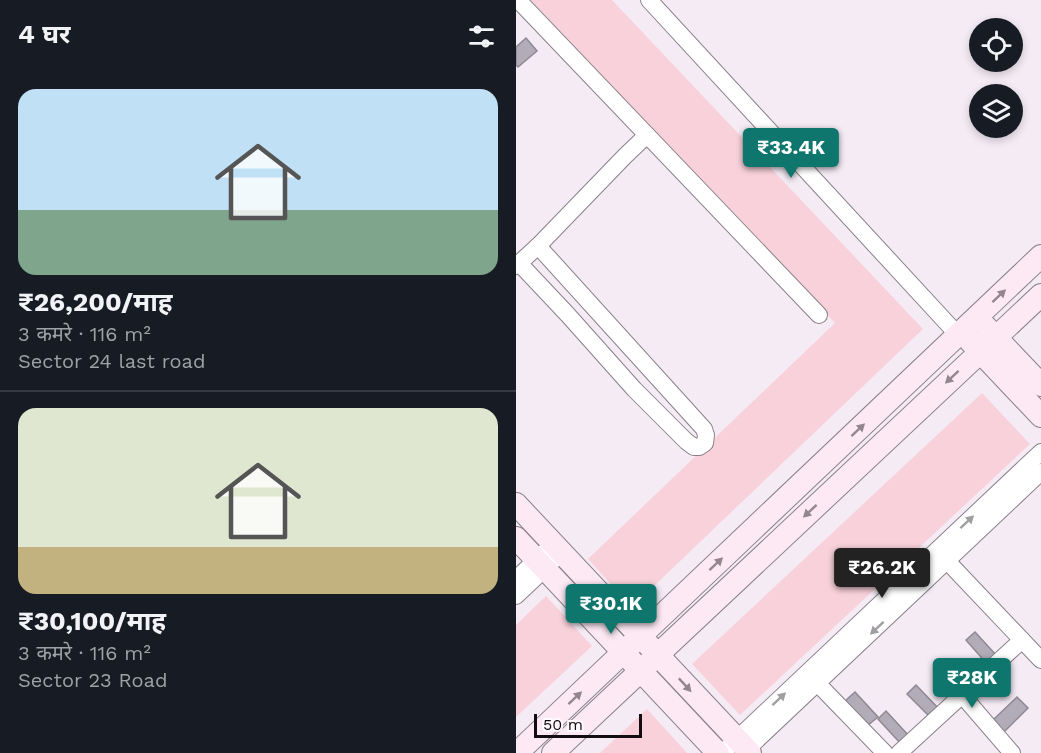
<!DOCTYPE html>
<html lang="hi">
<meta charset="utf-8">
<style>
:root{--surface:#171b24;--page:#242831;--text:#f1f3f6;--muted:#9ea1a6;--line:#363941;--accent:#0f766e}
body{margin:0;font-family:"Work Sans","Noto Sans Devanagari",sans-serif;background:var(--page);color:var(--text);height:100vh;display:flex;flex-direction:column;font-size:22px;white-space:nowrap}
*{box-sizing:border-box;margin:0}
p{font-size:20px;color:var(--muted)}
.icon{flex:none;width:33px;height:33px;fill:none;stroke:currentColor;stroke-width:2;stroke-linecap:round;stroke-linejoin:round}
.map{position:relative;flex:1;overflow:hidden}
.drawer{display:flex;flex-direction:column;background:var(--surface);width:516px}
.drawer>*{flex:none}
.tools{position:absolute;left:453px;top:18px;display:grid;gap:12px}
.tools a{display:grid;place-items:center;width:54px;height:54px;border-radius:50%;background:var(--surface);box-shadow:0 3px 9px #0003;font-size:30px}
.scale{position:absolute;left:18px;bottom:15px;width:108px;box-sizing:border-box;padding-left:6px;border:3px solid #110d11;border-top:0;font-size:16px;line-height:21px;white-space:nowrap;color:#110d11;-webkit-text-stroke:4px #fffbff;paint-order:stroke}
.price{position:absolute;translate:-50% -51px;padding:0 14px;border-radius:6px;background:var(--accent);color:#fff;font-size:20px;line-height:39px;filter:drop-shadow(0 2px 3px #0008)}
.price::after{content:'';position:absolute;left:50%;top:36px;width:18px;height:14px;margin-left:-9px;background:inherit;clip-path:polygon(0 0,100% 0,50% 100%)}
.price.on{background:#222;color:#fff}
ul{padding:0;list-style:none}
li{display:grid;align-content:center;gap:12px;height:318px;padding:0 18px}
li+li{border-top:2px solid var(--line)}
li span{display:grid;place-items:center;height:186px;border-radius:18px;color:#555}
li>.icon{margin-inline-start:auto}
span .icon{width:108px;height:108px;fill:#fffc;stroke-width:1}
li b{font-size:26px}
h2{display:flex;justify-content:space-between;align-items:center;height:72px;padding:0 18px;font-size:26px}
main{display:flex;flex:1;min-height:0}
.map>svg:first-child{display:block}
</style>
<main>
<section class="drawer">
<h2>4 घर<svg class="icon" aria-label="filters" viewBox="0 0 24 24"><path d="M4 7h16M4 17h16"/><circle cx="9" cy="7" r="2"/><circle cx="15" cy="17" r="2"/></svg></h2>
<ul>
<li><span style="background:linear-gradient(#bfe0f5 65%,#7fa58c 0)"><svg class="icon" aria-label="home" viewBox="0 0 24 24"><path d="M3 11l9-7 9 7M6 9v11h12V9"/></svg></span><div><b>₹26,200/माह</b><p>3 कमरे · 116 m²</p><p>Sector 24 last road</p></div></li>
<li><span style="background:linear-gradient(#dfe7d0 75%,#c2b280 0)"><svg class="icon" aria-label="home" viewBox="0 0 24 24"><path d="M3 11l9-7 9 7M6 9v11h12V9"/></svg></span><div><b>₹30,100/माह</b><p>3 कमरे · 116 m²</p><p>Sector 23 Road</p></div></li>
</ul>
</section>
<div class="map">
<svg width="525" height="753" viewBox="0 0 525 753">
<rect width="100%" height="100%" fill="#f5ebf5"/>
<g fill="#f9d1da">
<path d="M 15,0 L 96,0 L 407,329 L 116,607 L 72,559 L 319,323 Z"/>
<path d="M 466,393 L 514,444 L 224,715 L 176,664 Z"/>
<path d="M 30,596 L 76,646 L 0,717 L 0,625 Z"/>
<path d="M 131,709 L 171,753 L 84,753 Z"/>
</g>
<g fill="#b2acb8" stroke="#8e8994" stroke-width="1.5">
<path d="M 10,38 L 21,51 L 2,67 L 0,65 L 0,47 Z"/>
<path d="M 459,632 L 480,655 L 471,664 L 450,640 Z"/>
<path d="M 400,685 L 424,710 L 415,718 L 391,694 Z"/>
<path d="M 339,692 L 362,717 L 351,726 L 329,701 Z"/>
<path d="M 501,697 L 512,708 L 488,732 L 477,720 Z"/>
<path d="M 370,711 L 393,736 L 385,744 L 362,719 Z"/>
</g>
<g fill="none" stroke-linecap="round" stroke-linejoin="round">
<defs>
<g id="street">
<path d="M 2,0 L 303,315"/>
<path d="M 133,0 L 442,335"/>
<path d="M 3,263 L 52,315 L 118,389 L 170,441 L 178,447 L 183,447 L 189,443 L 190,435 L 188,429 L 22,246"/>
<path d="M 0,266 L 22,246 L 109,156 L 131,135"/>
<path d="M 431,561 L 525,660"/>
<path d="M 0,579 L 27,553"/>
<path d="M 0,596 L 36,562"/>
<path d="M 302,684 L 369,753"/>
<path d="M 446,695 L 496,753"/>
<path d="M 206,753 L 525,452"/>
<path d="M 227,753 L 525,472"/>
<path d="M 383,753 L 506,640"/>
</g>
<g id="secondary">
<path d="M 470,327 L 525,385"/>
<path d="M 454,341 L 525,416"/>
<path d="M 0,504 L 234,753"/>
<path d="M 0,538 L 202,753"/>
<path d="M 1,753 L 525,256"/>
<path d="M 37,753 L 525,295"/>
</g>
</defs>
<use href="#street" stroke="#898089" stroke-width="18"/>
<use href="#secondary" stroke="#898089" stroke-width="24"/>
<use href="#street" stroke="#fff" stroke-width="16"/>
<use href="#secondary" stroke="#fde9f4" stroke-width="22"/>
</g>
<defs><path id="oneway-solid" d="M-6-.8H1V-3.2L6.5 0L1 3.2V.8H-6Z" transform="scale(1.5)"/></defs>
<g fill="#93868e">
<use href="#oneway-solid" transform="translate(483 296) rotate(-43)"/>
<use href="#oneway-solid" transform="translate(436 377) rotate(137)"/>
<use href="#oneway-solid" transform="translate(342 430) rotate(-43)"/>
<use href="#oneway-solid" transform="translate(294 511) rotate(137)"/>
<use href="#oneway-solid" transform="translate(200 564) rotate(-43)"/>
<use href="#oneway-solid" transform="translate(169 685) rotate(47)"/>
<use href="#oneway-solid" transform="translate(59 698) rotate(-43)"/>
</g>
<g fill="#a09ea0">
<use href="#oneway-solid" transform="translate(451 522) rotate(-43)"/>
<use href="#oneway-solid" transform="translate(361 628) rotate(137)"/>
<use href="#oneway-solid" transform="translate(263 699) rotate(-43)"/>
</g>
</svg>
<div class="tools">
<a><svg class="icon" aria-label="locate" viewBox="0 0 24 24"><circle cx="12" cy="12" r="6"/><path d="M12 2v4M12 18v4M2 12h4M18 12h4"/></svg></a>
<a><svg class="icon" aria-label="layers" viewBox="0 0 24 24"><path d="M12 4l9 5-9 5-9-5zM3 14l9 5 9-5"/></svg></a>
</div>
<div class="scale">50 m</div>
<b class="price" style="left:275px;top:179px">₹33.4K</b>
<b class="price on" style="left:366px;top:599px">₹26.2K</b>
<b class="price" style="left:95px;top:635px">₹30.1K</b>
<b class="price" style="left:456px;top:709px">₹28K</b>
</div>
</main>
